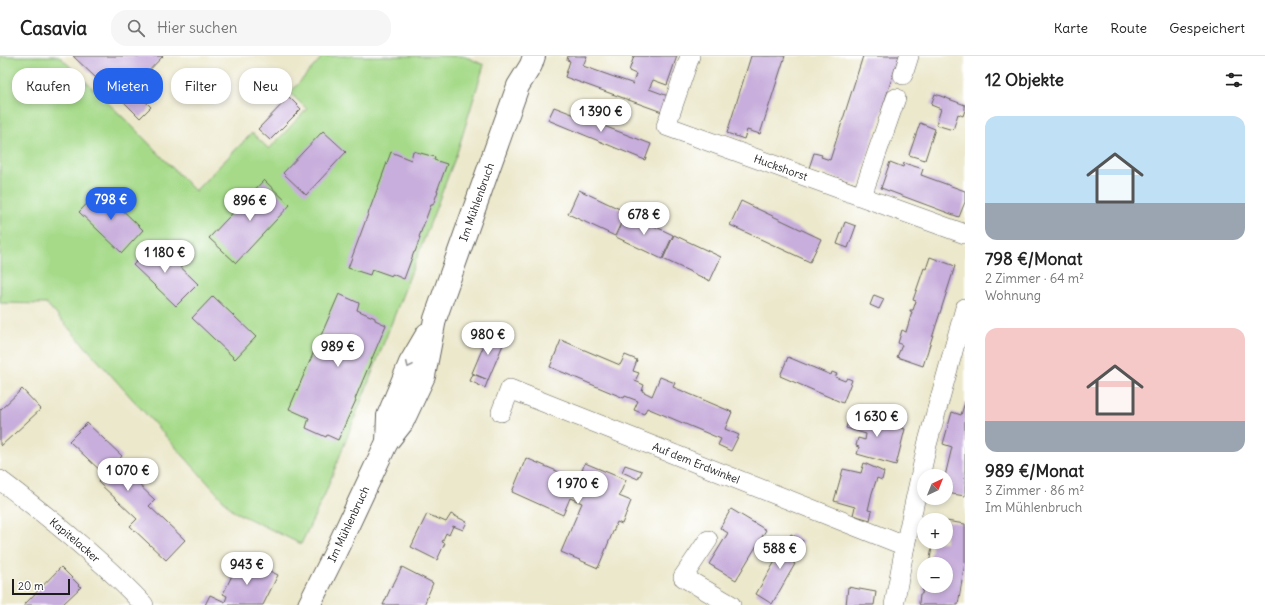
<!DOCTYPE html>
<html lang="de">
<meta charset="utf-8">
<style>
:root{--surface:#fff;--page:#f6f6f6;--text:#222;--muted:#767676;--line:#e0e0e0;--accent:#2563eb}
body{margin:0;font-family:Delius,sans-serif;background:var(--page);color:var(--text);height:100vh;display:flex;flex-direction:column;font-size:15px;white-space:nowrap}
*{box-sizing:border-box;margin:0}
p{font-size:13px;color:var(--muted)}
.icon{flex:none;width:22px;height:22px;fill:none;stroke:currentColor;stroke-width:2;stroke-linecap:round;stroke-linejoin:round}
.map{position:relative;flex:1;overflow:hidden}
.details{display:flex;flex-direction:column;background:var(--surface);width:300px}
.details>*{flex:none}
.guide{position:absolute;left:12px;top:12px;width:380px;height:36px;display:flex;gap:8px}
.needle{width:26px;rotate:43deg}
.fabs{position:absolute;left:917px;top:413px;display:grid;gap:8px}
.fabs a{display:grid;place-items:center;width:36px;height:36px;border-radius:50%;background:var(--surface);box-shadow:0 2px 6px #0003;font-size:20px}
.scale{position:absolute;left:12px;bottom:10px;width:58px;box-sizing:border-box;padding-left:4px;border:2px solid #1c1c1c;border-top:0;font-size:11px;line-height:14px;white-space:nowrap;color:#1c1c1c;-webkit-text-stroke:3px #fff;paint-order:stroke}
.price{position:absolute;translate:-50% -34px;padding:0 9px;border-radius:14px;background:#fff;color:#222;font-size:13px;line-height:26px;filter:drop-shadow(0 1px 2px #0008)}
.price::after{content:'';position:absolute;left:50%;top:24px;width:12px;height:9px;margin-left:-6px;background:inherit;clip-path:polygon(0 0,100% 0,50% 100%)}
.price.active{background:var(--accent);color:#fff}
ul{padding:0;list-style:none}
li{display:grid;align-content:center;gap:8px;height:212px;padding:0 20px}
li span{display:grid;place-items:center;height:124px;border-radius:12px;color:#555}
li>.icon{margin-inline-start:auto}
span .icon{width:72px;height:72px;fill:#fffc;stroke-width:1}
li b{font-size:17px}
h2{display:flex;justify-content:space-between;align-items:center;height:48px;padding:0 20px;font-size:17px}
.chip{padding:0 14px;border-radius:16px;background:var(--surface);box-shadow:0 2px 6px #0003;font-size:14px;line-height:36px}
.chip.active{background:var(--accent);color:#fff}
header{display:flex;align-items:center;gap:24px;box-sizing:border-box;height:56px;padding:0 20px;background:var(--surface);border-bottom:1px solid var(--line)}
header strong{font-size:19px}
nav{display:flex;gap:22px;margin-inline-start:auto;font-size:14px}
.search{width:280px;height:36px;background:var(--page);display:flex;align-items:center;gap:10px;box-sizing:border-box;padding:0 14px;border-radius:16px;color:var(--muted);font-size:15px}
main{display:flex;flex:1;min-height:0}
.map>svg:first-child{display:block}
</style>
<header>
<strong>Casavia</strong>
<div class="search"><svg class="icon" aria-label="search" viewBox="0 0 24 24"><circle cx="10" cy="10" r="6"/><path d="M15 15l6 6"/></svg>Hier suchen</div>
<nav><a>Karte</a><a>Route</a><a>Gespeichert</a></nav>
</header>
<main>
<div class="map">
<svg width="965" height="549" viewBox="0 0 965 549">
<rect width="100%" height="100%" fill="#fff"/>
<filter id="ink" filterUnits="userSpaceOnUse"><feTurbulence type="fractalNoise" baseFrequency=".025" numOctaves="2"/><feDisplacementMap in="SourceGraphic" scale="8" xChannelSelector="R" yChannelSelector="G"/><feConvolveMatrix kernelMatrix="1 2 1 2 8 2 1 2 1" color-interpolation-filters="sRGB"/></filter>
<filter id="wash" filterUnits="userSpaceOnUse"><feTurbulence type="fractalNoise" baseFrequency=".012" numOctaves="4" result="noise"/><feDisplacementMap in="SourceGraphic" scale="16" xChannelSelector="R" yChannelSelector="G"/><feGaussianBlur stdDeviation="0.9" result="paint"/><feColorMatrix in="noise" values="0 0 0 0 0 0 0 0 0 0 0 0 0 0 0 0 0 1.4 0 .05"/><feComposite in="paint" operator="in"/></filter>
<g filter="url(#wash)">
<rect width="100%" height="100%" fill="#ece8cc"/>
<path fill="#a6da89" stroke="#617b52" d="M 0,0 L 59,0 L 132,70 L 195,135 L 252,77 L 269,93 L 307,53 L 290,37 L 323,0 L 464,0 L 484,9 L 457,97 L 418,199 L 325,438 L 301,488 L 233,455 L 47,248 L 0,247 Z"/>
<g id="blocks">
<g fill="#c8aedc">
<path d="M 73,0 L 163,0 L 120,45 Z"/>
<path d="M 568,0 L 587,0 L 583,10 L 634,28 L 633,27 L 636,18 L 629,15 L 634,0 L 677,0 L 667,29 L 653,24 L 649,33 L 668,40 L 662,56 L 565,21 L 570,5 L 567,4 Z"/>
<path d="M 751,0 L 785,0 L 760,78 L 747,74 L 744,83 L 727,77 Z"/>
<path d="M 863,0 L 899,0 L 858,129 L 809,112 L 814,97 L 822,99 L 821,101 L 830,104 Z"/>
<path d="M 135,35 L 151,51 L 140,62 L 124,46 Z"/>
<path d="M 935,38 L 965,49 L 965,54 L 963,60 L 958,58 L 953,74 L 936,69 L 941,53 L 931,49 Z"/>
<path d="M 289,41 L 301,53 L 270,84 L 258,73 Z"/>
<path d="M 554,51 L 651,88 L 645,104 L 548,64 Z"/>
<path d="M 920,67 L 935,73 L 925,104 L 909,99 Z"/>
<path d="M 323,75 L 346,96 L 306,139 L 283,117 Z"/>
<path d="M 413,95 L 435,101 L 434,104 L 447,108 L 437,135 L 438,135 L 433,149 L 431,149 L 419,181 L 420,182 L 415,196 L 414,196 L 404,223 L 392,218 L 392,220 L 372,213 L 370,219 L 348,212 L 391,96 L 411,104 Z"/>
<path d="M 890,106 L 903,111 L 904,107 L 923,113 L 921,119 L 965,135 L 965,146 L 959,161 L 881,132 Z"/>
<path d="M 264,124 L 290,149 L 236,207 L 209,182 Z"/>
<path d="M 101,133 L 143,174 L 122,197 L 79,156 Z"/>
<path d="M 579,134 L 626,156 L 615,180 L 568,158 Z"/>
<path d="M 741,145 L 821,183 L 810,206 L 730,169 Z"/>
<path d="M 627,157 L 673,179 L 662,203 L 616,181 Z"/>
<path d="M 845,166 L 856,170 L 848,192 L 837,188 Z"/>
<path d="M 674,179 L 721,201 L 710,225 L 663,203 Z"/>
<path d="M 155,186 L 198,228 L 176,250 L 133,209 Z"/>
<path d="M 930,201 L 955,210 L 923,310 L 897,301 L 902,289 L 898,287 L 902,274 L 906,276 L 912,256 L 910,255 L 910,254 L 913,254 L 916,245 L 913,244 L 924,212 L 926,213 Z"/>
<path d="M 339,238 L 359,247 L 357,254 L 375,262 L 375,264 L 386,269 L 355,343 L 356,344 L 338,384 L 327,379 L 326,381 L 306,372 L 309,362 L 289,353 Z"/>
<path d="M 874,239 L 884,243 L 879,253 L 870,249 Z"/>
<path d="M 213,240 L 256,281 L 235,303 L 192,262 Z"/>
<path d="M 489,277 L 505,284 L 488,324 L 472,317 Z"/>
<path d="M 561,284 L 620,309 L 625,299 L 637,304 L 633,315 L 639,317 L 635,325 L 644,329 L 642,335 L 652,340 L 660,321 L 675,327 L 673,331 L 732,356 L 725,373 L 739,379 L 731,395 L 718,389 L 721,383 L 647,352 L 644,358 L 634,354 L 638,345 L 625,340 L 624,342 L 550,311 Z"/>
<path d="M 788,301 L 831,319 L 832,316 L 837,318 L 835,321 L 845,325 L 847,322 L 852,324 L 843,347 L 780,320 Z"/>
<path d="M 473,318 L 488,324 L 485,332 L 470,325 Z"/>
<path d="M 22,333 L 41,353 L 1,390 L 0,389 L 0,354 Z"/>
<path d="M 965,346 L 965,440 L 946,437 L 946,420 L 945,420 L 952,391 L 943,388 L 952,356 L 961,359 Z"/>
<path d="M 851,356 L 905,373 L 896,409 L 857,398 L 859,391 L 856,390 L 858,382 L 865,384 L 866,378 L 846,372 Z"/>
<path d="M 87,367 L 122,400 L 116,407 L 155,444 L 149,450 L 185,484 L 166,504 L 130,470 L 137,463 L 98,426 L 105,419 L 69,385 Z"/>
<path d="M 526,402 L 578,424 L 585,407 L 626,424 L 619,440 L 631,445 L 622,468 L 617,466 L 598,512 L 561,496 L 582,447 L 570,442 L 563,459 L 512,436 Z"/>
<path d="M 864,407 L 884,416 L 882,424 L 877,422 L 872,437 L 868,454 L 872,455 L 870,464 L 853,459 L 855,451 L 834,445 L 843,413 L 861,417 Z"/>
<path d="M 625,409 L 642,415 L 638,423 L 622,416 Z"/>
<path d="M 731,453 L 766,474 L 736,524 L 709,508 L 728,477 L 720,472 Z"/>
<path d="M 427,458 L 446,466 L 451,458 L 467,466 L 463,474 L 453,470 L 449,479 L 446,477 L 442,486 L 445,487 L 437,504 L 411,491 Z"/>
<path d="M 946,465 L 965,468 L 965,506 L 958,549 L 920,549 L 919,547 L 920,538 L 922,538 L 923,530 L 946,530 L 946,508 L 929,508 L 933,486 L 946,486 Z"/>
<path d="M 791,478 L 803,485 L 791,505 L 795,508 L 772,548 L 756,538 Z"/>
<path d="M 241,501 L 278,519 L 263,549 L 205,549 L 210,539 L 225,546 L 227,540 L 223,538 Z"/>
<path d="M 61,511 L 81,531 L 62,549 L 24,549 Z"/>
<path d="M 402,511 L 433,527 L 424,549 L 383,549 L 392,529 L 393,529 Z"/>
<path d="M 848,531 L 876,536 L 874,549 L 846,549 Z"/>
</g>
</g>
</g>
<g filter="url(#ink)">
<use href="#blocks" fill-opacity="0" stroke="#65635a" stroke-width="1"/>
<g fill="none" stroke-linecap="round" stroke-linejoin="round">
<defs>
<g id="minor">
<path id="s1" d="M 690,0 L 666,70 L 965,178"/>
<path d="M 903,19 L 909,0"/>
<path d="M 862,140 L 896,42"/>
<path id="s2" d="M 501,356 L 510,333 L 905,490"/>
<path id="s3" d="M 0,424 C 49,461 102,504 144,549"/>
<path d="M 708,484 L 683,521 L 731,549"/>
<path d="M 894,549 L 905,490 L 927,389 L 965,252"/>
</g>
<g id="major">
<path d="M 387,386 L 388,360 L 410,307 L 427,278"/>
<path id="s4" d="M 309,549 L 334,499 L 387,386 L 402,367 L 424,320 L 435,263 L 518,30 L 531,9 L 534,0"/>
</g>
</defs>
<use href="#minor" stroke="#65635a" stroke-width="20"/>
<use href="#major" stroke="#65635a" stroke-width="24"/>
<use href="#minor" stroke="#fff" stroke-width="19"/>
<use href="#major" stroke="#fff" stroke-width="22"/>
</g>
<defs><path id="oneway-chevron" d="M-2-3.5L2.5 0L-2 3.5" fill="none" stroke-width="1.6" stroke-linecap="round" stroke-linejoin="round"/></defs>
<use stroke="#999" href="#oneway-chevron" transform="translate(409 309) rotate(115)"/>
</g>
<g text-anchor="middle" stroke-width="3" stroke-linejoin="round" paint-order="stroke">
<g font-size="11" fill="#1c1c1c" stroke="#fff">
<text dy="4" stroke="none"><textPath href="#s1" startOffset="196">Huckshorst</textPath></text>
<text dy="4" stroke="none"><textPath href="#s4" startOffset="439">Im Mühlenbruch</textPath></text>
<text dy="4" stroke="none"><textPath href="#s2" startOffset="225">Auf dem Erdwinkel</textPath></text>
<text dy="4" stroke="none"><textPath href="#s4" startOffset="90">Im Mühlenbruch</textPath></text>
<text dy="4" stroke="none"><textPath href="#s3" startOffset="96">Kapitelacker</textPath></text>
</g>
</g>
</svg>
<div class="fabs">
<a><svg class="needle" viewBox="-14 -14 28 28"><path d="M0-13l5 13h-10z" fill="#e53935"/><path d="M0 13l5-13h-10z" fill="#767676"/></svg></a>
<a>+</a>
<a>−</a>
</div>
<div class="scale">20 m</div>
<b class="price" style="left:601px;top:77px">1 390 €</b>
<b class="price active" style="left:111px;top:165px">798 €</b>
<b class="price" style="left:250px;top:166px">896 €</b>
<b class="price" style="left:644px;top:180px">678 €</b>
<b class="price" style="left:165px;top:218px">1 180 €</b>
<b class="price" style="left:488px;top:300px">980 €</b>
<b class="price" style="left:338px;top:312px">989 €</b>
<b class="price" style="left:877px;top:382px">1 630 €</b>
<b class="price" style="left:128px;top:436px">1 070 €</b>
<b class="price" style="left:578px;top:449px">1 970 €</b>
<b class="price" style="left:780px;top:514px">588 €</b>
<b class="price" style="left:247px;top:530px">943 €</b>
<div class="guide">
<a class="chip">Kaufen</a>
<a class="chip active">Mieten</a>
<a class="chip">Filter</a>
<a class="chip">Neu</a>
</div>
</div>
<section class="details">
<h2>12 Objekte<svg class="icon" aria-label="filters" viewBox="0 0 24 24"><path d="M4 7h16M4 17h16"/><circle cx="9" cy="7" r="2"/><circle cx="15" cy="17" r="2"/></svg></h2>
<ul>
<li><span style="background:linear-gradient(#bfe0f5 70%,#9aa5b1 0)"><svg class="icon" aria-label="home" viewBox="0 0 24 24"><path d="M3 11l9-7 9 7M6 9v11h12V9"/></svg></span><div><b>798 €/Monat</b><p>2 Zimmer · 64 m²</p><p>Wohnung</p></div></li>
<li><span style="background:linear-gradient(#f6c9c9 75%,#9aa5b1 0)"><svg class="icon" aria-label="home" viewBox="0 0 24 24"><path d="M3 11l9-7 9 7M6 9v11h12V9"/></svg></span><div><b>989 €/Monat</b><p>3 Zimmer · 86 m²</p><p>Im Mühlenbruch</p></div></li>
</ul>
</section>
</main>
